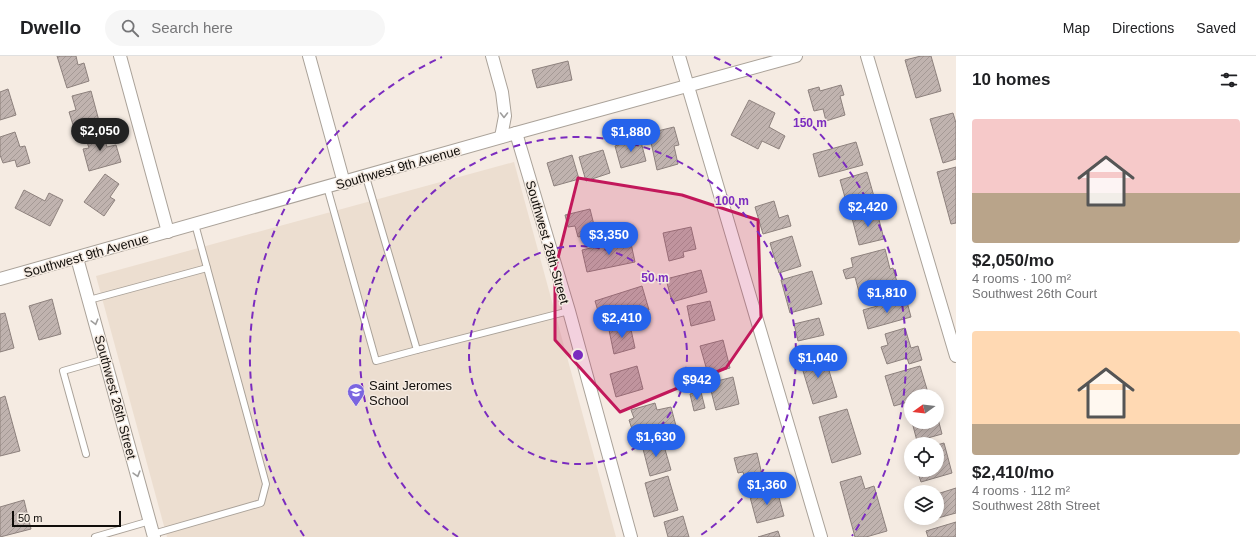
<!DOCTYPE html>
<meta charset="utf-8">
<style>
:root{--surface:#fff;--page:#f6f6f6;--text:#202124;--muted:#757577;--line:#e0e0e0;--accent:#2563eb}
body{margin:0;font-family:Helvetica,sans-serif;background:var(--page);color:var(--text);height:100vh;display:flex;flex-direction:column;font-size:15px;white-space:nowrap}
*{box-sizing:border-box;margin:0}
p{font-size:13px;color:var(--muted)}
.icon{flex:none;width:22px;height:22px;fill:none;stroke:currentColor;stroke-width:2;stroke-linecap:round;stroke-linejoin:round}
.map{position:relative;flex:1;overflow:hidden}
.sheet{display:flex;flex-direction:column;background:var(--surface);width:300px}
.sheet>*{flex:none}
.needle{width:26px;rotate:255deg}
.fabs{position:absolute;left:904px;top:333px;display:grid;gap:8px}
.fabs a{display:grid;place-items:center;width:40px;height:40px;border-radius:50%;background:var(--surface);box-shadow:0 2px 10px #0003;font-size:20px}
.scale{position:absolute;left:12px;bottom:10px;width:109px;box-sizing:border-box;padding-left:4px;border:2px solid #100d0a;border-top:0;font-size:11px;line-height:14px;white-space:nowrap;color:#100d0a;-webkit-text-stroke:3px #f5ebe2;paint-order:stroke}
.price{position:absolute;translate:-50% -34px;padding:0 9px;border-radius:14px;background:var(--accent);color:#fff;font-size:13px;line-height:26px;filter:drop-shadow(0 1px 2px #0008)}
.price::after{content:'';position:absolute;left:50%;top:24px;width:12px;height:9px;margin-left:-6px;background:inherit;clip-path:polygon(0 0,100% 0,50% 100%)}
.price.on{background:#222;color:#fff}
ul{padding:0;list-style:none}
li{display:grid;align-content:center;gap:8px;height:212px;padding:0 16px}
li span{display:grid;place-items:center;height:124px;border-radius:4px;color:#555}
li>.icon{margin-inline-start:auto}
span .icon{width:72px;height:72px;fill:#fffc;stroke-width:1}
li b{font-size:17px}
h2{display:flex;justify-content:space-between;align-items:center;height:48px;padding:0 16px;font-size:17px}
header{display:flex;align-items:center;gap:24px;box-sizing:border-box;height:56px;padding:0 20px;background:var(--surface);border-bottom:1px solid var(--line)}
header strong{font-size:19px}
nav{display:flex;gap:22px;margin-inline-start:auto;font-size:14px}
.search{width:280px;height:36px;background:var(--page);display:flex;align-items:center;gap:10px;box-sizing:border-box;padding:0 14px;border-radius:22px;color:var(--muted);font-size:15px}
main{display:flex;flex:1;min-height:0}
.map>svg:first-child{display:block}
</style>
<header>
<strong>Dwello</strong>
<div class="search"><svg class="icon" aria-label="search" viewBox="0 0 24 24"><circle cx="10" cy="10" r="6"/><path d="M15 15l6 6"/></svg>Search here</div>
<nav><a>Map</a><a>Directions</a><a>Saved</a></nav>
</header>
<main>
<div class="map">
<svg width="956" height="481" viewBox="0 0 956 481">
<defs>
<pattern id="building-hatch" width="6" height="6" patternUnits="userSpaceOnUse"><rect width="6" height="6" fill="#c0b3af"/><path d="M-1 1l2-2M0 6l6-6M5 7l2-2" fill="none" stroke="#a49995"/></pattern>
</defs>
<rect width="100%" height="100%" fill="#f5ebe2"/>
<path fill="#ecded0" d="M 514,106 L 616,481 L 167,481 L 96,220 Z"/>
<g fill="url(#building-hatch)" stroke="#8d817d">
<path d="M 57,0 L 76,0 L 78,9 L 84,7 L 89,25 L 67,32 Z"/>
<path d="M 921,0 L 931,0 L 941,35 L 916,42 L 905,4 Z"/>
<path d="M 568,5 L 572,24 L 537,32 L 532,14 Z"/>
<path d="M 841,29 L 844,39 L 840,40 L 845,59 L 826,65 L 823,53 L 814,55 L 808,34 L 819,31 L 820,35 Z"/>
<path d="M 8,33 L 16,59 L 0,64 L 0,36 Z"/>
<path d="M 91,35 L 99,65 L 74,72 L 69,56 L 76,54 L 72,40 Z"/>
<path d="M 749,44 L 775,57 L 769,71 L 785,80 L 779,93 L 762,85 L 758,93 L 731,79 Z"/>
<path d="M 953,57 L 956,67 L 956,103 L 943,107 L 930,63 Z"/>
<path d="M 674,71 L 679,89 L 674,90 L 678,108 L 657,114 L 649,77 Z"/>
<path d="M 102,75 L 107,91 L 116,89 L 121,106 L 89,115 L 83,93 L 89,92 L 85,80 Z"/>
<path d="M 15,76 L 20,91 L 25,90 L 30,107 L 17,111 L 15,104 L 3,107 L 0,99 L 0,81 Z"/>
<path d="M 640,82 L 646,105 L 621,112 L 615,90 Z"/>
<path d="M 856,86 L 863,109 L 819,121 L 813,98 Z"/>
<path d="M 603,94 L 610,117 L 586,125 L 579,101 Z"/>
<path d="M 572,99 L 579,123 L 554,130 L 547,107 Z"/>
<path d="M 956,111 L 956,167 L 951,168 L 937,116 Z"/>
<path d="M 867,116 L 875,144 L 848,152 L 840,124 Z"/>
<path d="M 105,118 L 119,128 L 110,141 L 115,144 L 104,160 L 84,146 Z"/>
<path d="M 24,134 L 45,145 L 49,137 L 63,144 L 50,170 L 15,152 Z"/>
<path d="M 774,145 L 779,162 L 788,159 L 791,170 L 763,178 L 755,151 Z"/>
<path d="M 590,153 L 596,177 L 578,181 L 575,170 L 568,171 L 565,159 Z"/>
<path d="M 877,156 L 884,183 L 859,189 L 852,162 Z"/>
<path d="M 691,171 L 696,193 L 683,196 L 684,201 L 669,205 L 663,177 Z"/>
<path d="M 792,180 L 801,210 L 779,217 L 770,187 Z"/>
<path d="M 630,183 L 635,206 L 587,216 L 582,194 Z"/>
<path d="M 885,193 L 890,213 L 893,212 L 897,226 L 859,236 L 855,221 L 846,223 L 843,214 L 853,211 L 851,202 Z"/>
<path d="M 701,214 L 707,236 L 672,246 L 666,223 Z"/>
<path d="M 812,215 L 822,248 L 790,257 L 781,224 Z"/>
<path d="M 642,230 L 649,254 L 602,268 L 595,245 Z"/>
<path d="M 906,242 L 911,261 L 868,273 L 863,254 Z"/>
<path d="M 52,243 L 61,278 L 39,284 L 29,250 Z"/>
<path d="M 710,245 L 715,264 L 691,270 L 687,250 Z"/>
<path d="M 5,257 L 14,292 L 0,296 L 0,258 Z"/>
<path d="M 819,262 L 824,279 L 798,285 L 794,268 Z"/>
<path d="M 630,269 L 635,292 L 614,298 L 609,274 Z"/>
<path d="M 905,272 L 911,292 L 918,290 L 922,304 L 909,308 L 907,302 L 887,308 L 881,291 L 888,289 L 885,278 Z"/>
<path d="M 723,284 L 730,312 L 708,318 L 700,290 Z"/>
<path d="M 824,298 L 837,341 L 813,348 L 800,305 Z"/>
<path d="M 637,310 L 643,333 L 616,341 L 610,318 Z"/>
<path d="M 920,310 L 929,340 L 911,340 L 911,345 L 894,350 L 885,320 Z"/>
<path d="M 733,321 L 739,348 L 716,354 L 709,327 Z"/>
<path d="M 701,336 L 705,352 L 694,355 L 690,338 Z"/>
<path d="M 5,340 L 20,395 L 0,400 L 0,342 Z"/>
<path d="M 655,347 L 657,354 L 671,351 L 676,370 L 635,382 L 629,364 L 634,362 L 631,354 Z"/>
<path d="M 847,353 L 861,398 L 832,407 L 819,361 Z"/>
<path d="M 937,359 L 942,378 L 917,385 L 912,366 L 937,366 Z"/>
<path d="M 662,383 L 671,414 L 650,420 L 642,389 Z"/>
<path d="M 944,387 L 952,417 L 921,426 L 917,414 L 937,414 L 937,389 Z"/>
<path d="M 757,397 L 763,423 L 746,426 L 743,416 L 738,417 L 734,402 Z"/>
<path d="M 668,420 L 678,454 L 654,461 L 645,427 Z"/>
<path d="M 861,420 L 865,433 L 874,430 L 887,475 L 866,481 L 855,481 L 840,426 Z"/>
<path d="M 956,432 L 956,457 L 927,465 L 926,462 L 937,462 L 937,438 Z"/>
<path d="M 777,434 L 784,460 L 757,467 L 750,441 Z"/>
<path d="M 24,444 L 31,473 L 0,481 L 0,451 Z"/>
<path d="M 683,460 L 689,481 L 668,481 L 664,466 Z"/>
<path d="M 956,466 L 956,481 L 928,481 L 926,475 Z"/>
<path d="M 778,475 L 780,481 L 758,481 Z"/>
</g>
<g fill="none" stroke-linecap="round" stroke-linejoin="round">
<defs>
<g id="lane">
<path d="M 366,121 L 417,294 L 569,255"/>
<path d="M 327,131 L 376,305 L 417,294"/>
<path d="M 89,244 L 207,212"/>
<path d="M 86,398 L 63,315 L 105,303"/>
<path d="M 153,478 L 261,447 L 266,428 L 195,168"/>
<path d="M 95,481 L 150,465"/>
</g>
<g id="street">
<path d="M 120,0 L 168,176"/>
<path d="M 309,0 L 344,127"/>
<path d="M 492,0 L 502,36 L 505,60 L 501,81"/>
<path d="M 679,0 L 821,481"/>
<path d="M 867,0 L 956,300"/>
<path d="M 516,77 L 569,255 L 631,481"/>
<path d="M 77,202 L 154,481"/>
<path d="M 0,223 L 516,77 L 796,0"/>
</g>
</defs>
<use href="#lane" stroke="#aaa299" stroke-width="8"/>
<use href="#street" stroke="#aaa299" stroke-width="14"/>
<use href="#lane" stroke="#fff" stroke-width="6"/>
<use href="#street" stroke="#fff" stroke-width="12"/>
</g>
<defs><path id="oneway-chevron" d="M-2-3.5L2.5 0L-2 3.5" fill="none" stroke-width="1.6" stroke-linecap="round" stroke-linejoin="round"/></defs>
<g stroke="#9f9e9d">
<use href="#oneway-chevron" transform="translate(504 59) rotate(90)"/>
<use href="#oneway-chevron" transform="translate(95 266) rotate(75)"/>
<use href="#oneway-chevron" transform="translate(137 418) rotate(74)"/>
</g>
<path fill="#c2185b" fill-opacity="0.2" stroke="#c2185b" stroke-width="3" stroke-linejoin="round" d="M 578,122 L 682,139 L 758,164 L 761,261 L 726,312 L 620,356 L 555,284 L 555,214 Z"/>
<g fill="none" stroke="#7b2cbf" stroke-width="2" stroke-dasharray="7 5">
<circle cx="578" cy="299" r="109"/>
<path d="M458 481A218 218 0 1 1 698 481"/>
<path d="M304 480A328 328 0 0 1 442 1M714 1A328 328 0 0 1 852 480"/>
</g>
<defs>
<symbol id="school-pin" viewBox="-11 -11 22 30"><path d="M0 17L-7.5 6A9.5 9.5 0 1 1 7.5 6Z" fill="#7a65e0" stroke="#f5ebe2"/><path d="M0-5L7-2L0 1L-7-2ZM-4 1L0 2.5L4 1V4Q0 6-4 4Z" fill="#fff"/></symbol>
</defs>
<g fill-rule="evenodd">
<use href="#school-pin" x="346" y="326" width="20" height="27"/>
</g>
<g text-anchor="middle" stroke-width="3" stroke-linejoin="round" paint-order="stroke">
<g font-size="13" fill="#100d0a" stroke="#f5ebe2">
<text transform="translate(398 111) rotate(-16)" y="5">Southwest 9th Avenue</text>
<text transform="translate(548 186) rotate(74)" y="5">Southwest 28th Street</text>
<text transform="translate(86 199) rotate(-16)" y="5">Southwest 9th Avenue</text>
<text transform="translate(116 341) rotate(75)" y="5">Southwest 26th Street</text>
</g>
<g font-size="13" fill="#100d0a" stroke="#f5ebe2" text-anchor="start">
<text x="369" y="334">Saint Jeromes<tspan x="369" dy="15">School</tspan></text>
</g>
</g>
<circle cx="578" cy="299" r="6" fill="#7b2cbf" stroke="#f5ebe2" stroke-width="2"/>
<g font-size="12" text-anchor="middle" font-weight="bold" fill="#7b2cbf" stroke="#f5ebe2" stroke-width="3" stroke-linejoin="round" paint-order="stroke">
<text x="810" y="71">150 m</text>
<text x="732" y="149">100 m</text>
<text x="655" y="226">50 m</text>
</g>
</svg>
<div class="fabs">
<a><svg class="needle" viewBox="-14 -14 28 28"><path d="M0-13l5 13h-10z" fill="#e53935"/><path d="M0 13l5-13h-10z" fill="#757577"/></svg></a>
<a><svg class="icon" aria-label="locate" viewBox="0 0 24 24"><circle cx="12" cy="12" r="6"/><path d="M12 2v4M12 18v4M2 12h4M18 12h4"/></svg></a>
<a><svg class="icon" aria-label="layers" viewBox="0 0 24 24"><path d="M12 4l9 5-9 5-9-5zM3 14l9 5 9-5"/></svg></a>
</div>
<div class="scale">50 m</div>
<b class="price on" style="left:100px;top:96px">$2,050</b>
<b class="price" style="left:631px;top:97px">$1,880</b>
<b class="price" style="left:868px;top:172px">$2,420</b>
<b class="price" style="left:609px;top:200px">$3,350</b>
<b class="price" style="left:887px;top:258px">$1,810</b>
<b class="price" style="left:622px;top:283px">$2,410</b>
<b class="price" style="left:818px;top:323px">$1,040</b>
<b class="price" style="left:697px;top:345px">$942</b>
<b class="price" style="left:656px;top:402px">$1,630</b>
<b class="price" style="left:767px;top:450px">$1,360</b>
</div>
<section class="sheet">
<h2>10 homes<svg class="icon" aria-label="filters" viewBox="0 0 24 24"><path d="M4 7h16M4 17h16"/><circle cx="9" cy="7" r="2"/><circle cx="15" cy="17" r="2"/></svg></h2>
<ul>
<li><span style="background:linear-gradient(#f6c9c9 60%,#b9a48a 0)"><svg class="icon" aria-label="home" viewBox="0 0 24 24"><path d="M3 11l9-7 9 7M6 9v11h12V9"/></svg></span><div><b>$2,050/mo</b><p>4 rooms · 100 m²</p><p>Southwest 26th Court</p></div></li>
<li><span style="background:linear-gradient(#ffd9b3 75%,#b9a48a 0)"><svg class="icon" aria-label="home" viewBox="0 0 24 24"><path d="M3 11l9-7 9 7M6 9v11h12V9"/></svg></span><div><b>$2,410/mo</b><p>4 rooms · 112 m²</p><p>Southwest 28th Street</p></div></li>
</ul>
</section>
</main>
